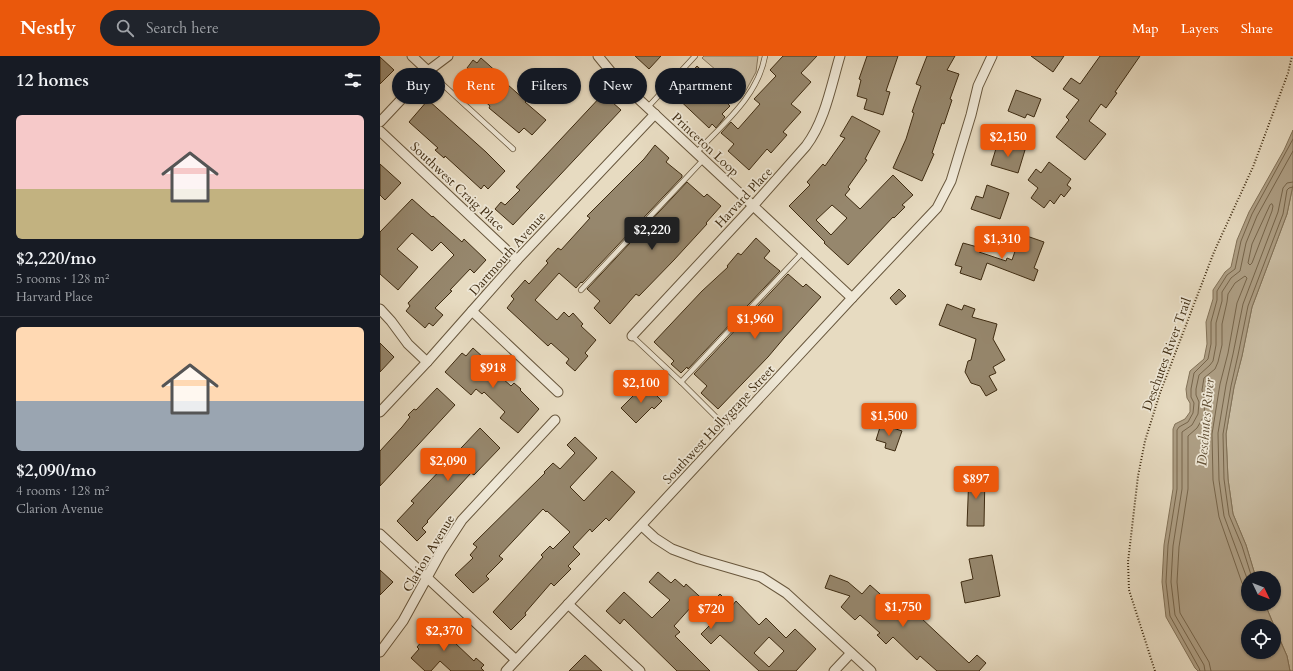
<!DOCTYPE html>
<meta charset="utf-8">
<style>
:root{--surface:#171b24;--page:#20242c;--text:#f1f3f6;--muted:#9ea1a6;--line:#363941;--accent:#ea580c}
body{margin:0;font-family:Cardo,serif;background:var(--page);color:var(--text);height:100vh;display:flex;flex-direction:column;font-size:15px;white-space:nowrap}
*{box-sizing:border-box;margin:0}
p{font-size:13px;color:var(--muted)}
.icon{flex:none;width:22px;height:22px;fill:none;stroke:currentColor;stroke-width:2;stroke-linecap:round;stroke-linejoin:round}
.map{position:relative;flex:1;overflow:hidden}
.sheet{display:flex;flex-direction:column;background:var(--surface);width:380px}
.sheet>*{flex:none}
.top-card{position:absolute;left:12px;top:12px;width:380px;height:36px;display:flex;gap:8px}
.needle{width:26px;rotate:133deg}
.controls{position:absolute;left:861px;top:515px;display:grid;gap:8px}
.controls a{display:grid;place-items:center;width:40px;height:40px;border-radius:50%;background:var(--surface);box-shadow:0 1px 3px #0004;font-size:20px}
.price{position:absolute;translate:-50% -34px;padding:0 9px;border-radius:4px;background:var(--accent);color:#fff;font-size:13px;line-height:26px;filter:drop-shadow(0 1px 2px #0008)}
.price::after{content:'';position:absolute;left:50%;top:24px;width:12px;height:9px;margin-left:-6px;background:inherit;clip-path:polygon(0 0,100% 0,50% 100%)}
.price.on{background:#222;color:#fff}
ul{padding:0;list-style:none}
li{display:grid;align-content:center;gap:8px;height:212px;padding:0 16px}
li+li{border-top:1px solid var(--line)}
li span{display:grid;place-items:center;height:124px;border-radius:6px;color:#555}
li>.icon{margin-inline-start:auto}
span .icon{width:72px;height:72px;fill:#fffc;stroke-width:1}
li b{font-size:17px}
h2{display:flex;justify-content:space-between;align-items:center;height:48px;padding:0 16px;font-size:17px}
.chip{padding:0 14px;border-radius:18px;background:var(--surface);box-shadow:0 1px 3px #0004;font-size:14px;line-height:36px}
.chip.on{background:var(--accent);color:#fff}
header{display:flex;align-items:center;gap:24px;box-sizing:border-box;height:56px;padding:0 20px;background:var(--accent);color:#fff}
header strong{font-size:19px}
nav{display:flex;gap:22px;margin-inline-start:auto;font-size:14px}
.search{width:280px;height:36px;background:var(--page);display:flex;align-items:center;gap:10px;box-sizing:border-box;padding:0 14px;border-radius:22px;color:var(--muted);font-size:15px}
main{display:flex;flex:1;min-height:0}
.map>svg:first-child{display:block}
</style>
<header>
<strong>Nestly</strong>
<div class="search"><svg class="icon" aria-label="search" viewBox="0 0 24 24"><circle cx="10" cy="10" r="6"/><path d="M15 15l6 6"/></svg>Search here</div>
<nav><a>Map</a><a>Layers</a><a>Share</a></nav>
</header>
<main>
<section class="sheet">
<h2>12 homes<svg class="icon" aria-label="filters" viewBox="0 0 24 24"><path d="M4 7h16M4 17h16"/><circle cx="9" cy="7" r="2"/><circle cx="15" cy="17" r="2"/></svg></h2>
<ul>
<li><span style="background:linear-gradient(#f6c9c9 60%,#c2b280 0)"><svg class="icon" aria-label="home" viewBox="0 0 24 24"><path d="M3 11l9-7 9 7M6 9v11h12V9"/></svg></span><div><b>$2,220/mo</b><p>5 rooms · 128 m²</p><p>Harvard Place</p></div></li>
<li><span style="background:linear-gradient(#ffd9b3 60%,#9aa5b1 0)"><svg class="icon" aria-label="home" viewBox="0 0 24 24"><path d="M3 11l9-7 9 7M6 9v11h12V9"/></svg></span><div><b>$2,090/mo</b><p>4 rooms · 128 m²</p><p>Clarion Avenue</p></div></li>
</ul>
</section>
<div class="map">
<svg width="913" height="615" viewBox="0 0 913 615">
<rect width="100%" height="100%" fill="#e7dbc1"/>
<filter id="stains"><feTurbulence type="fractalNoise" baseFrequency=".005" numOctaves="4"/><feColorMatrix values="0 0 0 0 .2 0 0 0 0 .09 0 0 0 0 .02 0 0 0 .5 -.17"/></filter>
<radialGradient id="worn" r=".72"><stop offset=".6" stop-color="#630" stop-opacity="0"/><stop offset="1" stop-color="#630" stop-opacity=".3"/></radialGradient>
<g fill="#cabda3" stroke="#84745a">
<path d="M 324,0 L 378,0 L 376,16 L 364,38 L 322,2 Z"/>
<path d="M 913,129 L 913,615 L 910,615 L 907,600 L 885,548 L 894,548 L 894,522 L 876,522 L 866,489 L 853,458 L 848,423 L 846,378 L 854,331 L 862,300 L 872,251 L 907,158 Z"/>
</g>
<path fill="#ae9f85" stroke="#817157" d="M 913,74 L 913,129 L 907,158 L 872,251 L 862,300 L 854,331 L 846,378 L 848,423 L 853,458 L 866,489 L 876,522 L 868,522 L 868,548 L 885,548 L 894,570 L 868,570 L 868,596 L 894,596 L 894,571 L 907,600 L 910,615 L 818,615 L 815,612 L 786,561 L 782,526 L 784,489 L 793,433 L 793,373 L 795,368 L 805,363 L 810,356 L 810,347 L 807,342 L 806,333 L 810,315 L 824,303 L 827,288 L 826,266 L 833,243 L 833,234 L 845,216 L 851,211 L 857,184 L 869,156 L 904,94 Z"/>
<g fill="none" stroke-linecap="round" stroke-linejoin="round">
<g stroke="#76654b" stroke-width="1">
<path d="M 892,148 L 893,150 L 892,155 L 872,207 L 870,209 L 868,207 L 872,188 L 890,149 Z"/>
<path d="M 872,522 L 862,490 L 849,459 L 844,423 L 843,378 L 851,330 L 858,299 L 868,250 L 903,158 L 907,134 L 909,132 L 913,131"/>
<path d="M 868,525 L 844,460 L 839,424 L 838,377 L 846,329 L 853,298 L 863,248 L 898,156 L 903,132 L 907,127 L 913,126"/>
<path d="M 820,615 L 819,612 L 790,560 L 786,526 L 788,489 L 797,433 L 797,374 L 799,371 L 808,366 L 813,357 L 814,347 L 811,341 L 811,333 L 814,317 L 828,303 L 831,288 L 831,266 L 837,244 L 837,235 L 847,219 L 855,213 L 861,185 L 872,158 L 913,83"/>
<path d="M 825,615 L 824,609 L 795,559 L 791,526 L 793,490 L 802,433 L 802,376 L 812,369 L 818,358 L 819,346 L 816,339 L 816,333 L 819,319 L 830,309 L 833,305 L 836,289 L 836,267 L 842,245 L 842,236 L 851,222 L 860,215 L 866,187 L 877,160 L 913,95"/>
<path d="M 831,615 L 829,606 L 800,557 L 797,526 L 799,491 L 808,433 L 808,380 L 817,372 L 824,360 L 825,346 L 822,334 L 824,322 L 835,313 L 838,306 L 842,289 L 842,268 L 847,246 L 848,238 L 855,227 L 865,220 L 867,222 L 857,247 L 848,297 L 840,328 L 832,378 L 833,424 L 839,461 L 862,527 L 868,534"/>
</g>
</g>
<g fill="#96876d" stroke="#3e2b11" fill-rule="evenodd">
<path d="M 255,0 L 281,0 L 269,13 Z"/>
<path d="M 403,0 L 437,0 L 421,17 L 431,26 L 411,48 L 421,56 L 403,76 L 407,79 L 391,97 L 387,93 L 369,114 L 348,95 L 354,88 L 341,77 L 351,66 L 358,73 L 380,48 L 374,43 L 396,20 L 390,14 Z"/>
<path d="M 487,0 L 518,0 L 506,35 L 510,36 L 503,59 L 484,53 L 487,43 L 477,40 L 481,24 L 479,23 Z"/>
<path d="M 547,0 L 575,0 L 567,14 L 579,18 L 570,43 L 572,44 L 564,68 L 562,67 L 552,97 L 554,98 L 542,125 L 513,112 L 526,83 L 534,57 L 532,56 L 541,30 L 536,28 Z"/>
<path d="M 651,0 L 684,0 L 673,16 Z"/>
<path d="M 720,0 L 760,0 L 735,36 L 737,37 L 726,52 L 721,48 L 709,65 L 726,78 L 705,104 L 676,81 L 689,64 L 686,61 L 699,44 L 683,33 L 691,22 L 700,28 Z"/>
<path d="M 0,1 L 14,14 L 0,28 Z"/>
<path d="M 101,2 L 119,18 L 118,20 L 146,45 L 145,46 L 166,64 L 152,79 L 144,72 L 139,77 L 109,52 L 110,50 L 81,24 L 90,14 L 87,12 L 93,4 L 97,7 Z"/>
<path d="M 317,10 L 334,26 L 330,30 L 350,50 L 342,58 L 345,61 L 336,72 L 332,68 L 329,72 L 292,37 Z"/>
<path d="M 636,34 L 661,43 L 654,61 L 647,58 L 645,62 L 628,55 Z"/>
<path d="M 223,38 L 241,54 L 133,169 L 115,153 L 121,146 L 125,149 L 140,134 L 136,131 Z"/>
<path d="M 48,44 L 106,96 L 125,115 L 108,133 L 104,129 L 101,133 L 65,100 L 64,102 L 55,94 L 58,92 L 29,66 Z"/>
<path d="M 472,60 L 500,75 L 485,103 L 487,104 L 468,131 L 470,133 L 465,139 L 480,153 L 513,119 L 533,139 L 522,149 L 525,151 L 514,162 L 513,161 L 468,209 L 444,187 L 445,186 L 409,150 L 430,129 L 427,126 L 443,108 L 445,110 L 465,82 L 460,80 ZM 452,149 L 467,162 L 451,179 L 436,164 Z"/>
<path d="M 618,86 L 645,94 L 638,117 L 611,109 Z"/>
<path d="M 275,89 L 289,102 L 286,106 L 302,119 L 302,121 L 202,227 L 201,226 L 196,232 L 179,217 L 155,244 L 177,264 L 184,256 L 189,261 L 193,257 L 203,268 L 201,270 L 216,284 L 205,297 L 208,300 L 195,315 L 186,307 L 189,303 L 171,287 L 168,290 L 127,252 L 134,243 L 131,240 L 145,224 L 149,228 L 168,207 L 166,205 L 178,192 L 181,194 L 210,162 L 207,160 L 264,103 Z"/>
<path d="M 669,106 L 691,123 L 687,129 L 691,132 L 684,141 L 681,138 L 674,148 L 670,144 L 664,152 L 651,142 L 658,132 L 648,124 L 656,113 L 661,117 Z"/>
<path d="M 0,108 L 21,127 L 5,144 L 0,139 Z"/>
<path d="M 307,126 L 324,141 L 327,138 L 341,150 L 326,167 L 327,168 L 294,204 L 259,240 L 256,238 L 230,268 L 214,252 L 220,245 L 207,233 Z"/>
<path d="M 607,129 L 629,137 L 620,163 L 591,153 L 596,140 L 603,142 Z"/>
<path d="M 32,143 L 52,161 L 53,160 L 82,186 L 84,183 L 106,204 L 94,217 L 90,213 L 70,234 L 72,235 L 55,252 L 63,259 L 53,270 L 49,267 L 45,272 L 26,255 L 30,250 L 28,247 L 74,199 L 61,186 L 52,195 L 32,177 L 17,193 L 38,211 L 18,234 L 0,218 L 0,176 Z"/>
<path d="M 641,178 L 664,186 L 654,212 L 658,214 L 654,225 L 607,207 L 601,224 L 580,217 L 582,211 L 575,209 L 583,187 L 601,192 L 599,196 L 626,205 L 627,202 L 632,204 Z"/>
<path d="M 376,182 L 390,195 L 384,202 L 400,215 L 308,313 L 307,311 L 301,317 L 291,308 L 294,305 L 274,286 L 322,235 L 348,211 L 347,210 L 358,197 L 361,199 Z"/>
<path d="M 408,218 L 423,231 L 426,228 L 441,241 L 404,282 L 388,301 L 338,353 L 321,337 L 327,330 L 314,318 Z"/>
<path d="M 519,233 L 526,240 L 516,249 L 510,242 Z"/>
<path d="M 567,248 L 582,254 L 584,249 L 595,253 L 592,261 L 617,268 L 613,283 L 625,304 L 613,311 L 616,317 L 609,320 L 617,334 L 606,340 L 600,330 L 591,327 L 585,316 L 588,305 L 591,304 L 596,283 L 559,269 Z"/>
<path d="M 0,287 L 14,301 L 0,316 Z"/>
<path d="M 93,292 L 104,302 L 100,307 L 120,324 L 122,322 L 131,330 L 134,327 L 141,333 L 140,334 L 159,353 L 138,377 L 120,362 L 125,356 L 104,336 L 102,338 L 96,333 L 91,339 L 65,316 L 82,297 L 86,300 Z"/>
<path d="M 262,331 L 270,338 L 273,336 L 282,345 L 274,353 L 272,351 L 256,367 L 241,352 Z"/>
<path d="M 57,332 L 75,349 L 0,430 L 0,395 L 22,371 L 30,361 L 28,359 L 34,353 L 36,354 Z"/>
<path d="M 501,368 L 522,375 L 515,395 L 505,392 L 506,387 L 496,384 Z"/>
<path d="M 100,372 L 120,392 L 94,419 L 91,417 L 47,465 L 48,466 L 42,472 L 46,476 L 37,485 L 17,465 L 34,447 L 31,445 Z"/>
<path d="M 195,381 L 217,402 L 190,431 L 204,445 L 232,415 L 255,436 L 229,465 L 226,462 L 212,476 L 210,473 L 193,491 L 200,498 L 188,510 L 191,513 L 174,530 L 171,527 L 145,557 L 146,559 L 131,574 L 113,556 L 163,501 L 161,499 L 170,490 L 173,493 L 190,476 L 167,455 L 166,456 L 163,453 L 119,500 L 123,503 L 106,520 L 109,523 L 93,537 L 75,519 L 93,502 L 90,499 L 97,491 L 93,488 L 165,417 L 164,416 L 173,407 L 180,413 L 195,397 L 187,389 Z"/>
<path d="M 589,417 L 605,417 L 604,470 L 587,470 Z"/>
<path d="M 612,499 L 620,540 L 585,547 L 581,526 L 593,523 L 589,503 Z"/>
<path d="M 0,514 L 13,526 L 0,539 Z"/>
<path d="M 278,516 L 291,527 L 295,523 L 304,531 L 306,528 L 329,549 L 340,538 L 352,550 L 356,545 L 379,569 L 386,562 L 406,582 L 415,573 L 436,593 L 416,615 L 379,615 L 340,579 L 331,588 L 321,578 L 331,568 L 312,550 L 294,570 L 300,576 L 295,580 L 330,615 L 297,615 L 244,563 L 240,568 L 226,555 L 244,536 L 272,562 L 290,544 L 269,526 ZM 389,581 L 404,595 L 389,611 L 374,597 Z"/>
<path d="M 450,519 L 468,526 L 482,538 L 490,529 L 518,554 L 524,546 L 589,607 L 597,599 L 606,607 L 599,615 L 557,615 L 540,600 L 537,604 L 513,581 L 506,588 L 497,579 L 500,577 L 480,559 L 475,564 L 461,551 L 470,540 L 445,532 Z"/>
<path d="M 60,564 L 78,580 L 74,586 L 94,605 L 96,602 L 104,609 L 101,612 L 104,615 L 71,615 L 60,605 L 51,615 L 45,615 L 31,602 L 39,593 L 37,591 Z"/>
<path d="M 205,599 L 222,615 L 189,615 Z"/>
</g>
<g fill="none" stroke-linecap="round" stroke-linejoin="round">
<defs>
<g id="service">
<path d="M 48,15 L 133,93"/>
<path d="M 268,51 L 315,0"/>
<path d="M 317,96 C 343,68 378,40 385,0"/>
<path d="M 201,234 L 324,103"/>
<path d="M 252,280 L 301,326 L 350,375"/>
<path d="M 301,326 L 423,196"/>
</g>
<g id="minor">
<path d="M 32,0 L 48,15"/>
<path d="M 218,0 L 236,22 L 472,242"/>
<path d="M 0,66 L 48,15 L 68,0"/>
<path d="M 0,75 L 137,204"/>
<path d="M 0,253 L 11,265 L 28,288 L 47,306"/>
<path d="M 92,255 L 178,336"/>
<path d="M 252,280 L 373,150 L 426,90 C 445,65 451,30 460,0"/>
<path d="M 0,356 L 47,306 L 137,204 L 275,58"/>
<path d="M 262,470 L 275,482 L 292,493 L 319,503 L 381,521 L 406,537 L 491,615"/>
<path d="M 0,478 L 136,604"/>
<path d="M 188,548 L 260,615"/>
<path d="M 0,596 L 23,565 L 61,496 L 82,464 L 175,364"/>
<path d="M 126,615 L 472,242 L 557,152 L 571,125 L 591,59 L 598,30 L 612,0"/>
<path d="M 454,615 L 471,597"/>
</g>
</defs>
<use href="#service" stroke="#68573d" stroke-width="6"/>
<use href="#minor" stroke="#68573d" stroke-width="11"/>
<path stroke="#3e2b11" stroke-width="2" stroke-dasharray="1 2" stroke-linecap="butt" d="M 775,615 L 749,534 L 748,506 L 758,420 L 765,385 L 780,337 L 834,196 L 873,111 L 908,17 L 912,0"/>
<use href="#service" stroke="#efe8d7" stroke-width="4.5"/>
<use href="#minor" stroke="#efe8d7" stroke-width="9"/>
</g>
<g text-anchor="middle" stroke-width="3.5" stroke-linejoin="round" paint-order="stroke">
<g font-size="13" fill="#3e2b11" stroke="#efe8d7">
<text transform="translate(326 88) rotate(43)" y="5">Princeton Loop</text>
<text transform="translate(78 130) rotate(43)" y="5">Southwest Craig Place</text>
<text transform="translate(363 141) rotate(-47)" y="5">Harvard Place</text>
<text transform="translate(127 197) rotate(-48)" y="5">Dartmouth Avenue</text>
<text transform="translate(786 298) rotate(-70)" y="5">Deschutes River Trail</text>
<text transform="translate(338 368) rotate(-47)" y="5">Southwest Hollygrape Street</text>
<text transform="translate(48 497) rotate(-59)" y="5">Clarion Avenue</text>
</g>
<g font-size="14" font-style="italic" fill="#604e34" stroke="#efe8d7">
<text transform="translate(825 366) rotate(-85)" y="5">Deschutes River</text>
</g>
</g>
<rect width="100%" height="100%" filter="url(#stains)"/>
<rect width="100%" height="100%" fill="url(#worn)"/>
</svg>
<div class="controls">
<a><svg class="needle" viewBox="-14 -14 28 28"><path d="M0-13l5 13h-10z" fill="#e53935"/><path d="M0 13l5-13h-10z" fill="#9ea1a6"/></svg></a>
<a><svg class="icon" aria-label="locate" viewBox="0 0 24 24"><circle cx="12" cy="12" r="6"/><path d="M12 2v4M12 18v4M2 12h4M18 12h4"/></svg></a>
</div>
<b class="price" style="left:628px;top:102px">$2,150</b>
<b class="price on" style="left:272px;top:195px">$2,220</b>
<b class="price" style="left:622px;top:204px">$1,310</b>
<b class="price" style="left:375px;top:284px">$1,960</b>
<b class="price" style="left:113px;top:333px">$918</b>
<b class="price" style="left:261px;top:348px">$2,100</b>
<b class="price" style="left:509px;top:381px">$1,500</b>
<b class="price" style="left:68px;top:426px">$2,090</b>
<b class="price" style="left:596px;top:444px">$897</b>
<b class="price" style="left:523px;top:572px">$1,750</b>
<b class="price" style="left:331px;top:574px">$720</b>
<b class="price" style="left:64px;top:596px">$2,370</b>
<div class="top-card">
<a class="chip">Buy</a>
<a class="chip on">Rent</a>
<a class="chip">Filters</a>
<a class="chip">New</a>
<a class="chip">Apartment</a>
</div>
</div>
</main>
